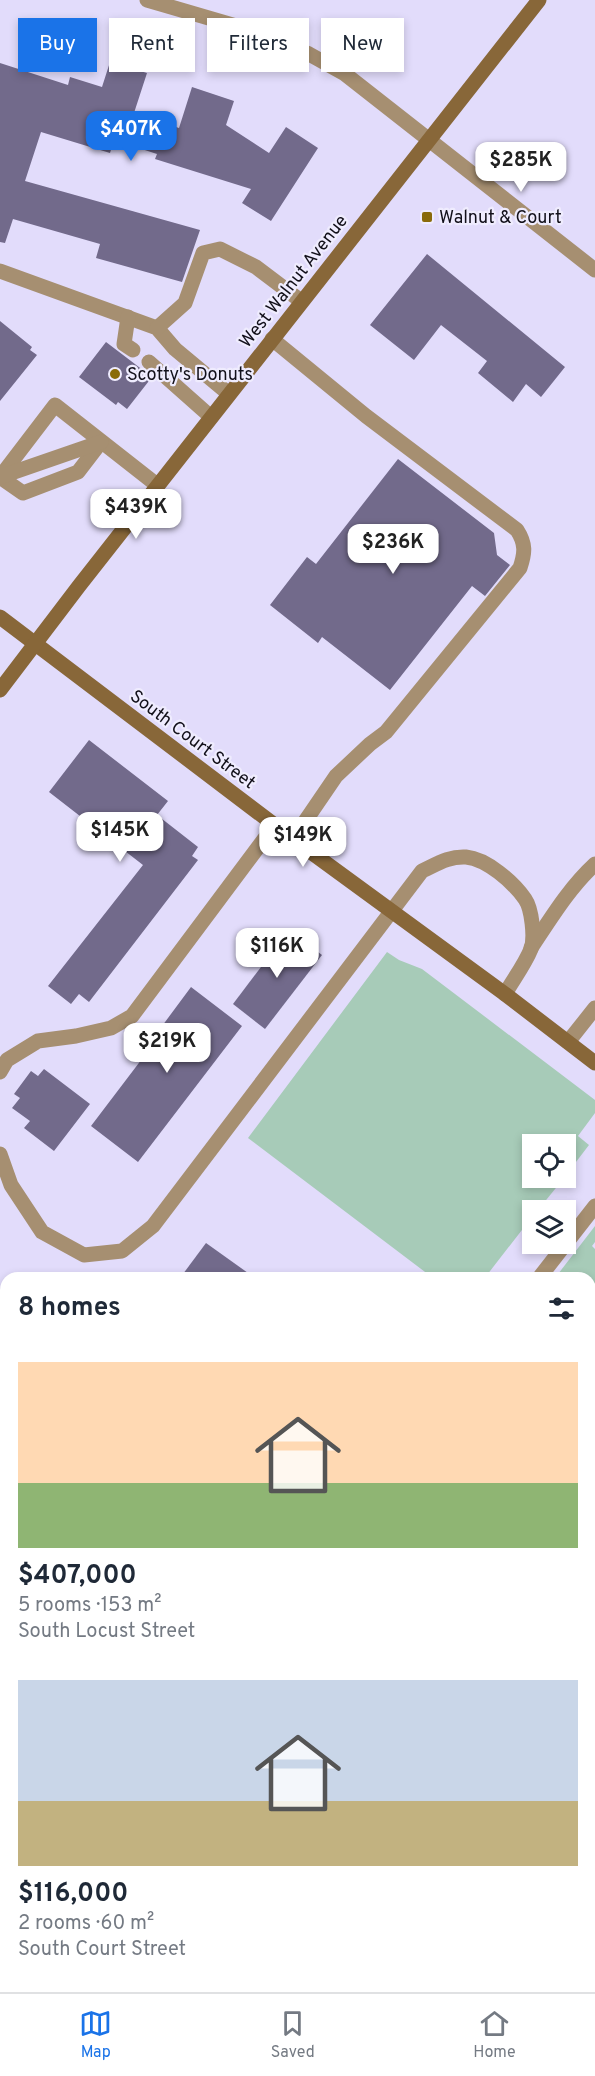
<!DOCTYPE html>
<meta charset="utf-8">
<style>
:root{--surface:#fff;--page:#f2f2f3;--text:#1f2937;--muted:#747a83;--line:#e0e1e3;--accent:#1a73e8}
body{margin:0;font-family:Overpass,sans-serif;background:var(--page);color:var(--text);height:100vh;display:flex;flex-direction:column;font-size:22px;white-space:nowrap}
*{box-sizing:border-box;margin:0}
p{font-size:20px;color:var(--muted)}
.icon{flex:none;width:33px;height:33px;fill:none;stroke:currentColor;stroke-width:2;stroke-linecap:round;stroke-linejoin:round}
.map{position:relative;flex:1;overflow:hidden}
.sheet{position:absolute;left:0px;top:1272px;width:596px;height:720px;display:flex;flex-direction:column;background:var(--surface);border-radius:18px 18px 0 0;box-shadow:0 3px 9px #0003}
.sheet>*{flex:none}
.guide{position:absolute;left:18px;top:18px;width:560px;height:54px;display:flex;gap:12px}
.controls{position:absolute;left:522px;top:1134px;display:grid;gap:12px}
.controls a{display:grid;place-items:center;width:54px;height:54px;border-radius:0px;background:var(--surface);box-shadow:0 3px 9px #0003;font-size:30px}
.price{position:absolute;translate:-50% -51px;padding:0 14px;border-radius:12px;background:#fff;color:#222;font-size:20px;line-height:39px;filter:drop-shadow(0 2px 3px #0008)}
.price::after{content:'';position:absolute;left:50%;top:36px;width:18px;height:14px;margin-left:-9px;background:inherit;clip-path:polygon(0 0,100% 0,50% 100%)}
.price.current{background:var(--accent);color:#fff}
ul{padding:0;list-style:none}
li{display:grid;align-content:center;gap:12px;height:318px;padding:0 18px}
li span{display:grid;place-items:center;height:186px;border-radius:0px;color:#555}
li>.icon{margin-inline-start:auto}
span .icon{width:108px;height:108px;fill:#fffc;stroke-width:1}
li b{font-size:26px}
h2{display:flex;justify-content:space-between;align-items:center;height:72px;padding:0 18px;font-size:26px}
.chip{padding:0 21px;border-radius:0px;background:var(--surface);box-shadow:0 3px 9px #0003;font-size:21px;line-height:54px}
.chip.current{background:var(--accent);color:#fff}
.dock{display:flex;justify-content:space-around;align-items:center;height:84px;border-top:2px solid var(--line);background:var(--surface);font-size:16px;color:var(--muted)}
.dock a{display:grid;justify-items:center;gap:3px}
.dock .current{color:var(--accent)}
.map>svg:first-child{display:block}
</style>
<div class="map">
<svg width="595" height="1992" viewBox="0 0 595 1992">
<rect width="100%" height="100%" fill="#e2dcfb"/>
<g fill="#a7cbb8">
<path d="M 387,952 L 399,960 L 422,969 L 595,1100 L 595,1113 L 578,1136 L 589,1145 L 566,1175 L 566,1144 L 532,1144 L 532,1178 L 564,1178 L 538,1210 L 532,1210 L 532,1217 L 487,1275 L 490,1278 L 433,1278 L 248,1138 Z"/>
<path d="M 595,1226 L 595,1242 L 592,1246 L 595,1249 L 595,1284 L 581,1273 L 577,1278 L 569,1272 L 565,1278 L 555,1278 Z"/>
</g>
<g fill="#726a8b">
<path d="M 110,62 L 147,73 L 134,113 L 179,128 L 192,87 L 234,101 L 226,125 L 269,153 L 286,127 L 318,148 L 271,221 L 242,203 L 251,189 L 155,159 L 157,154 L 114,140 L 110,153 L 41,132 L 25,181 L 200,230 L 182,282 L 96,258 L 100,244 L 13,219 L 5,243 L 0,242 L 0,63 L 68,85 L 70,77 L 102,87 Z"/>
<path d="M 427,254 L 565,367 L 541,397 L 526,384 L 513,402 L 478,373 L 487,361 L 441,325 L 414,360 L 370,325 Z"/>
<path d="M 0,321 L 32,347 L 30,350 L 37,355 L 0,401 Z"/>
<path d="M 106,342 L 152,377 L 127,409 L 118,402 L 116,405 L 79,377 Z"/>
<path d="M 398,459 L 494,533 L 497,555 L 510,565 L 485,596 L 472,586 L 390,690 L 322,637 L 318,643 L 270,605 L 307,557 L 316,564 Z"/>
<path d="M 89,740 L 168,801 L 157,815 L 198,847 L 192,856 L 198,860 L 89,1002 L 79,994 L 71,1004 L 48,986 L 143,865 L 49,792 Z"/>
<path d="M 289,930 L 322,955 L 265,1029 L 233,1004 Z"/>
<path d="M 191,987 L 242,1026 L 138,1162 L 91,1126 L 151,1047 L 148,1045 Z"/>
<path d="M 44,1069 L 90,1104 L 54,1151 L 24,1128 L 30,1121 L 12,1108 L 20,1098 L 14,1094 L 31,1071 L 38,1076 Z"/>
<path d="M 206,1243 L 255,1278 L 180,1278 Z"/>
</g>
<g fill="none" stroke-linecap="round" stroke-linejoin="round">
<g stroke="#a68f71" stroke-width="15">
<path d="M 0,271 L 157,328 L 175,349 L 229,394"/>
<path d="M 128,317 L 124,344 L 133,350"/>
<path d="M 157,328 L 185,303 L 203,253 L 220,249 L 256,267 L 301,301"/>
<path d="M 272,339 L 366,416 L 517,530 C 526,544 525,553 520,568 L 386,732 L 370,744 L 336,776 L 293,839"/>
<path d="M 149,362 L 211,417"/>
<path d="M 0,477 L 55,405 L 157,485"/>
<path d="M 0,477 L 23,493 L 78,472 L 101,442"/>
<path d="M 0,477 L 101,442"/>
<path d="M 531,948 C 551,918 569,888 595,864"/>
<path d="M 568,1042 L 595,1008"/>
<path d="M 0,1072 L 7,1060 L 38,1041 L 76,1036 L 111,1028 L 132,1016 L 274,826"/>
<path d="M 0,1154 L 11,1185 L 42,1232 L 84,1255 L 122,1251 L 153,1226 L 422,871 C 437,864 449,856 466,857 C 487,859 513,882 525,899 C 532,909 535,938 531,949 C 525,964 513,980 505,994"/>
<path d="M 539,1278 L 595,1206"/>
<path d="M 590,1335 L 595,1340"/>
<path d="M 0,1960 L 6,1952"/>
<path d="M 124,1992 L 128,1986"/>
</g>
<g stroke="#a68f71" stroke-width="15">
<path d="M 147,0 L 257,32 L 309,54 L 345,74 L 595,270"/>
<path d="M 0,1670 L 6,1662"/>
<path d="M 590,1687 L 595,1691"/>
<path d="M 0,1804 L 6,1808"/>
<path d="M 238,1986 L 245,1992"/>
</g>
<g stroke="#886739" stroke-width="15">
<path d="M 0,617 L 293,839 L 505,994 L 595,1063"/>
<path d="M 0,690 L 79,586 L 539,0"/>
</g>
</g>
<g fill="#8a6b0a" stroke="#efecfe" stroke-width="2">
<rect x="421" y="211" width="12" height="12" rx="3"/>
<circle cx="115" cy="374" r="6"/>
</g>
<g text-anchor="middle" stroke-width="4.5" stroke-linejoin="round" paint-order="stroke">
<g font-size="18" fill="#12101a" stroke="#efecfe" text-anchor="start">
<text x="439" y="223">Walnut &amp; Court</text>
<text x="127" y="380">Scotty's Donuts</text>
</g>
<g font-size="18" fill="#12101a" stroke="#efecfe">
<text transform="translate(293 281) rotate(-52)" y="6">West Walnut Avenue</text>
<text transform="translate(193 739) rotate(37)" y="6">South Court Street</text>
</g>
</g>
</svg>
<div class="controls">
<a><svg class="icon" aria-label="locate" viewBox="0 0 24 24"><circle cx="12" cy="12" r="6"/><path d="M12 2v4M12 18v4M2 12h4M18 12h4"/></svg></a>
<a><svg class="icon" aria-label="layers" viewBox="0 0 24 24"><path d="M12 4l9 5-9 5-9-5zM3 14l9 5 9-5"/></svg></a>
</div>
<b class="price current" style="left:131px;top:162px">$407K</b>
<b class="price" style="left:521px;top:193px">$285K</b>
<b class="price" style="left:136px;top:540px">$439K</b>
<b class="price" style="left:393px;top:575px">$236K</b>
<b class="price" style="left:120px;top:863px">$145K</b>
<b class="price" style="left:303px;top:868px">$149K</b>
<b class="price" style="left:277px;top:979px">$116K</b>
<b class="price" style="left:167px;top:1074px">$219K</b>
<div class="guide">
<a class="chip current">Buy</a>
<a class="chip">Rent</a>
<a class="chip">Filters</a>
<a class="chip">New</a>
</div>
<section class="sheet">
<h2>8 homes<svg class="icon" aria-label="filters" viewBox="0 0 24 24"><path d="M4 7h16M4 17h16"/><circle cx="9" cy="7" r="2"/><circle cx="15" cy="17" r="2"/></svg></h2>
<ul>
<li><span style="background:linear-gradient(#ffd9b3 65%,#8fb573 0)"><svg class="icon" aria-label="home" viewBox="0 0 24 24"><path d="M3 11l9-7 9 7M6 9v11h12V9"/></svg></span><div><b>$407,000</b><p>5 rooms · 153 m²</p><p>South Locust Street</p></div></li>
<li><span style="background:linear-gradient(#c9d6e8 65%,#c2b280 0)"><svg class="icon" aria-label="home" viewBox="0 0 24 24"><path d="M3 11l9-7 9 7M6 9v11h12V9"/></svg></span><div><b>$116,000</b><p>2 rooms · 60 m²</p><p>South Court Street</p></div></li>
</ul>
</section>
</div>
<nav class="dock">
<a class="current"><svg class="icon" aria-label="map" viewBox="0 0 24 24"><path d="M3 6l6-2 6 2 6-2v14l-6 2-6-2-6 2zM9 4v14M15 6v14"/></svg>Map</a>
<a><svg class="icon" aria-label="saved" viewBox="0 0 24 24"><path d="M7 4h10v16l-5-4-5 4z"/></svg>Saved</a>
<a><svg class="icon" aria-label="home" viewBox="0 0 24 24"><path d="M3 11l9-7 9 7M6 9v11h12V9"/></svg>Home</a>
</nav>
